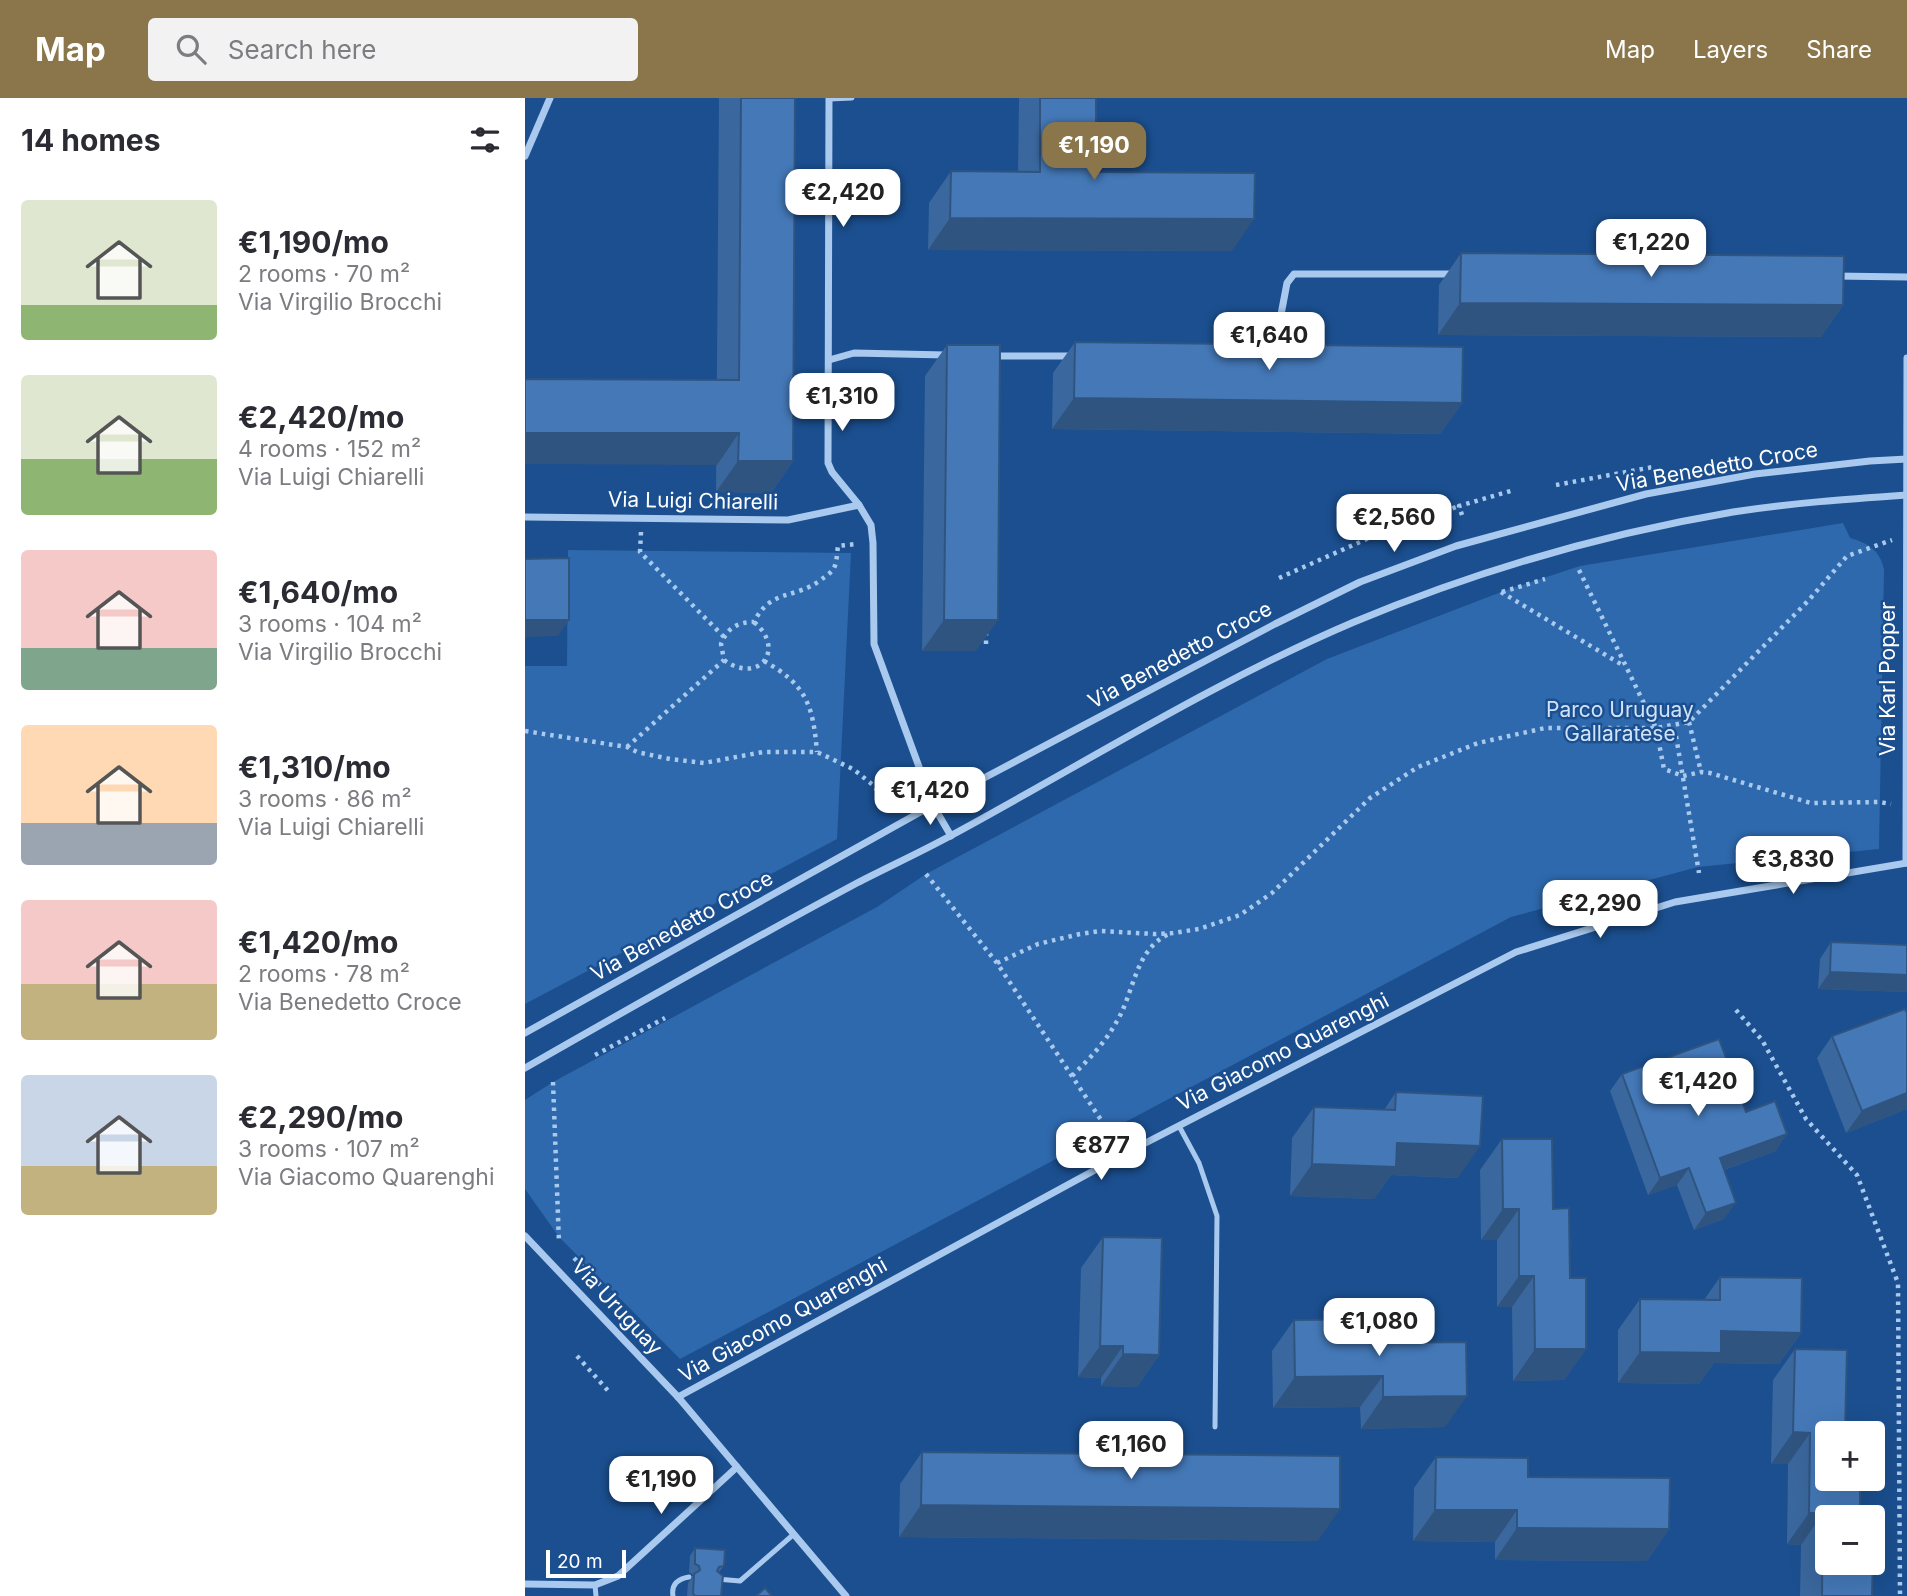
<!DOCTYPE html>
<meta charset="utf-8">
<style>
:root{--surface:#fff;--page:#f2f2f3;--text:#2b2b33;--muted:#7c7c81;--accent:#8a764a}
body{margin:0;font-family:Inter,sans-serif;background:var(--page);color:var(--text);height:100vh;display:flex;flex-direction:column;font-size:26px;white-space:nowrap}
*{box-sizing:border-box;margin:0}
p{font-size:23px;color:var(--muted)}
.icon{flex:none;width:38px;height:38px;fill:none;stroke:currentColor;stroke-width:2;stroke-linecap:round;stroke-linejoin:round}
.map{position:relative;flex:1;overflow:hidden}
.drawer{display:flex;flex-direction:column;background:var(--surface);width:525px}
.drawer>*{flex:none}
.buttons{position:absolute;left:1290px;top:1323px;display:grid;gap:14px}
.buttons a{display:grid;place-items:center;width:70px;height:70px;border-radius:7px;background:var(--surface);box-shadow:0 7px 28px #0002;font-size:35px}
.scale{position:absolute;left:21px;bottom:18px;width:80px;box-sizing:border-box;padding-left:7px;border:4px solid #fff;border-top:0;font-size:19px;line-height:24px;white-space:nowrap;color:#fff;-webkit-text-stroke:5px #1b4f8f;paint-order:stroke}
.price{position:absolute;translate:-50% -60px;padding:0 16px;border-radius:14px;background:#fff;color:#222;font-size:23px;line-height:46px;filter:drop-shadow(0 2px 4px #0008)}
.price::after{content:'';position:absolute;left:50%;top:42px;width:21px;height:16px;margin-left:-10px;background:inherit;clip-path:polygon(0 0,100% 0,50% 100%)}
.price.current{background:var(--accent);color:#fff}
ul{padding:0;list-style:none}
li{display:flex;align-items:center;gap:21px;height:175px;padding:0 21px}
li span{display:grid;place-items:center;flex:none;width:196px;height:140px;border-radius:7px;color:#555}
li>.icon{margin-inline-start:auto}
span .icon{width:84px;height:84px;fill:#fffc;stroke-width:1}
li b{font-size:30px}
h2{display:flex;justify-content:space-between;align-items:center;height:84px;padding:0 21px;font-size:30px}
header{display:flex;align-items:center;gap:42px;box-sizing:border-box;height:98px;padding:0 35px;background:var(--accent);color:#fff}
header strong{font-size:33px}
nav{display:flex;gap:38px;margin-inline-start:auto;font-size:24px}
.search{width:490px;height:63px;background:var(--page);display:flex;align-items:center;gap:18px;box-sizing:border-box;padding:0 24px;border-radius:7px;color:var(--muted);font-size:26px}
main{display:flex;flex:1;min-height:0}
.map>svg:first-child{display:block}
</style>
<header>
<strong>Map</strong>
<div class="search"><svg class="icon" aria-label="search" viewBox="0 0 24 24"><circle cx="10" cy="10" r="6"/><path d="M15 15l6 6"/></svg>Search here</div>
<nav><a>Map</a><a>Layers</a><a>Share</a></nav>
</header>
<main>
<section class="drawer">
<h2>14 homes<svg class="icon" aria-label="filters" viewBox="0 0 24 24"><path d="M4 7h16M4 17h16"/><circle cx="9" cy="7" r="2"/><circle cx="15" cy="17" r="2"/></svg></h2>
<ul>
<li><span style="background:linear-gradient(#dfe7d0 75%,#8fb573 0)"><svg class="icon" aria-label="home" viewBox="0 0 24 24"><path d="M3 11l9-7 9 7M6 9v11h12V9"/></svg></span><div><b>€1,190/mo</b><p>2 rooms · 70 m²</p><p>Via Virgilio Brocchi</p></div></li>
<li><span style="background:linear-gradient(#dfe7d0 60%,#8fb573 0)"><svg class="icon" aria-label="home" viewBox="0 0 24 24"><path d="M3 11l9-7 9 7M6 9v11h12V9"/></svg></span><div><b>€2,420/mo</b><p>4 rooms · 152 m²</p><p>Via Luigi Chiarelli</p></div></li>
<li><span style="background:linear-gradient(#f6c9c9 70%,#7fa58c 0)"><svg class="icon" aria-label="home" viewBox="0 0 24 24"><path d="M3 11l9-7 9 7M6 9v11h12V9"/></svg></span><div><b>€1,640/mo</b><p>3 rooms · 104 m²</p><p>Via Virgilio Brocchi</p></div></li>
<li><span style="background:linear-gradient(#ffd9b3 70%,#9aa5b1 0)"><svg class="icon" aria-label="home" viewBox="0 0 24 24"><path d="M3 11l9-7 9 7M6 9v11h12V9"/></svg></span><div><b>€1,310/mo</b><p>3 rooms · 86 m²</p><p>Via Luigi Chiarelli</p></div></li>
<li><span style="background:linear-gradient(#f6c9c9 60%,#c2b280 0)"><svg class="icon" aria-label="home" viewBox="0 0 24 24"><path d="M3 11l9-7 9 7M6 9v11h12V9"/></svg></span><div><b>€1,420/mo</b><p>2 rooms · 78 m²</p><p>Via Benedetto Croce</p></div></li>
<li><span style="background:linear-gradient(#c9d6e8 65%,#c2b280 0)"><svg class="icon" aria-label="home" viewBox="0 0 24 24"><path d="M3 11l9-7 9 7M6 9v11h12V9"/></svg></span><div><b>€2,290/mo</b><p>3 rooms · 107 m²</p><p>Via Giacomo Quarenghi</p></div></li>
</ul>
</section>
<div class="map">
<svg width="1382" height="1498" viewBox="0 0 1382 1498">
<rect width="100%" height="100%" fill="#1b4f8f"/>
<g fill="#2e69ad">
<path d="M 1318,425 L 1325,440 C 1343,445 1356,453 1359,472 L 1354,751 L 1173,769 L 986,819 L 155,1261 L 34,1139 L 0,1091 L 0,1002 L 28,984 L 352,809 L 401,776 L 802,561 L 976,494 L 1055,468 Z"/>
<path d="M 43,452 L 326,455 L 312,741 L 0,906 L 0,568 L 42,568 Z"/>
</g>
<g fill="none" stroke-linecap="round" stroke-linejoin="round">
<g stroke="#a9c9ee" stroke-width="4.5" stroke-dasharray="3.5 5" stroke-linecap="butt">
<path d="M 1031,387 L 1128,369"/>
<path d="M 937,417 L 934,408 L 989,392"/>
<path d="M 116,434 L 115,454 L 199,539"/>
<path d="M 1054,472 L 1131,630 L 1139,671 L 1158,678 L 1176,674 L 1185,675 L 1286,705 L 1354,704 L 1366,706"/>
<path d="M 754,480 L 844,440 L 934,408"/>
<path d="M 976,494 L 1099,568"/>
<path d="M 977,494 L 1020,481"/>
<path d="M 461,546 L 461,535"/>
<path d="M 199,562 C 233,587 262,552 229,524"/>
<path d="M 239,563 C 282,587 288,608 292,654"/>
<path d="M 1164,624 L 1176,674"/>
<path d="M 0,633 L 102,649 L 112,654 L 145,661 L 179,665 L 238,654 L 292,654 L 328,671 L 348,687 L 365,708"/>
<path d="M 1151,638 L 1174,775"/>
<path d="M 102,649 L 199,562 L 196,546 C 202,530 213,524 229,524 C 246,490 270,502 297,481 C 301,478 307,474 309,470 C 312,464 312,454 313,448 L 331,446"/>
<path d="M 401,776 L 472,865 L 586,1037"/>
<path d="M 472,865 L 513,846 L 555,836 L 575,833 L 630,836 L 648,835 L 674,831 L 715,817 L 747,795 L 845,700 L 893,669 L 953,645 L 1020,630 L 1131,630 L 1164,624 L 1283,503 L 1322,458 L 1367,442"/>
<path d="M 1211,912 L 1237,942 L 1281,1021 L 1332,1077 L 1373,1185 L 1375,1498"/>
<path d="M 70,957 L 140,920"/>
<path d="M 547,978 C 564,961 580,945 592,923 C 609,895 610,851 644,836"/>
<path d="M 28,984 L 34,1145"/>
<path d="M 49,1160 L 92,1204"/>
<path d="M 52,1258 L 86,1296"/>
</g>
<g stroke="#a9c9ee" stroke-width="5">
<path d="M 304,1 L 327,0"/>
<path d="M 654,1028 L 674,1065 L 692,1118 L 690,1329"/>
<path d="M 192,1481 L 215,1483 L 269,1436"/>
<path d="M 70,1487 L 71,1498"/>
<path d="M 148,1498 C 146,1486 153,1481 164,1479"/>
</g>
<g stroke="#a9c9ee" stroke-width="7">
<path d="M 304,0 L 303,365 L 307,374 L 334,407 L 346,427 L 348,445 L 349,546 L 408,707 L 426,738"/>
<path d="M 0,58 L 25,0"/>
<path d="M 1309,178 L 1382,179"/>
<path d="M 750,248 L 762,185 L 769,176 L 930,176"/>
<path d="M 468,258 L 547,258"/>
<path d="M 304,262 L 329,255 L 421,257"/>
<path d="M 0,419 L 263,422 L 334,407"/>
<path d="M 1381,765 L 1382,260"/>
<path d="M 0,935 L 408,707 L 750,526 L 835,484 L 931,448 L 1121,396 L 1230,376 L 1345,363 L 1382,361"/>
<path d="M 0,970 C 110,907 220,845 332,785 C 363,769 396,754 427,737 C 560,665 690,583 829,524 C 951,473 1078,436 1208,414 C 1266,405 1324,401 1382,397"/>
<path d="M 0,1138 L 153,1299 L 321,1498"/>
<path d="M 153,1299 L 603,1054 L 991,854 L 1150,804 L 1382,765"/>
<path d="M 0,1486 L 70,1487 L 93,1478 L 212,1369"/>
</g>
</g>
<g fill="#3a679d">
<path d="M 194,0 L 270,0 L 268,363 L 246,395 L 191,394 Z"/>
<path d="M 494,0 L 571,0 L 571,74 L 707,153 L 403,152 L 404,105 L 426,73 L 493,74 Z"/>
<path d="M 936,155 L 1318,207 L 1296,239 L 913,237 L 914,187 Z"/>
<path d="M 550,244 L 937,305 L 915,336 L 527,331 L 528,275 Z"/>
<path d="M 422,247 L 451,553 L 397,553 L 400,278 Z"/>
<path d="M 1306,844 L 1382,847 L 1382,894 L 1293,891 L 1295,861 Z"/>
<path d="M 1307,938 L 1382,1011 L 1321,1035 L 1292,960 Z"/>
<path d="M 1097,976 L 1221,1014 L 1251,1053 L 1199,1072 L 1199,1121 L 1169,1132 L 1152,1087 L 1123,1097 L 1085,993 Z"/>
<path d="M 871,994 L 933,1080 L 866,1077 L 849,1101 L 765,1098 L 767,1040 L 789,1009 L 859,1012 Z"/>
<path d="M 977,1041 L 1028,1111 L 1061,1251 L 1039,1282 L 988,1283 L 987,1209 L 972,1209 L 972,1142 L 956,1142 L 955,1072 Z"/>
<path d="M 578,1139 L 634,1257 L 612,1289 L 576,1288 L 576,1280 L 553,1279 L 556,1170 Z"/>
<path d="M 1195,1179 L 1276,1235 L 1254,1266 L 1189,1265 L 1174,1286 L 1093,1285 L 1093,1232 L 1115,1201 L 1179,1202 Z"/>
<path d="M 769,1222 L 858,1245 L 920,1329 L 836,1331 L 835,1309 L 748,1310 L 747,1253 Z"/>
<path d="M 1270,1251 L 1320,1334 L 1335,1414 L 1347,1498 L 1275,1498 L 1276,1447 L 1262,1446 L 1263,1366 L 1246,1366 L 1248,1282 Z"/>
<path d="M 397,1354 L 793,1443 L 374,1439 L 375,1386 Z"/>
<path d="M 911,1359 L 1003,1379 L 1144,1431 L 1122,1463 L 970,1462 L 970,1444 L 888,1443 L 889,1390 Z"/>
<path d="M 170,1450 L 199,1468 L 194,1474 L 196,1498 L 162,1498 L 163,1485 L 168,1477 L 164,1474 L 165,1458 Z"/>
</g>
<g fill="#305480">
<path d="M 425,120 L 729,121 L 707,153 L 403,152 Z"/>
<path d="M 935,205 L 1318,207 L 1296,239 L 913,237 Z"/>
<path d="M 549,300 L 937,305 L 915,336 L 527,331 Z"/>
<path d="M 0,335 L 214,335 L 192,367 L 0,366 Z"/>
<path d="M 213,363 L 268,363 L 246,395 L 191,394 Z"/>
<path d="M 0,522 L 44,522 L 33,538 L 0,539 Z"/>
<path d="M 419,522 L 473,522 L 451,553 L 397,553 Z"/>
<path d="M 1305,874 L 1382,877 L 1382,894 L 1293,891 Z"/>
<path d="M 1382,995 L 1382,1011 L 1321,1035 L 1337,1013 Z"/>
<path d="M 1262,1036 L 1251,1053 L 1184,1077 L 1195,1060 Z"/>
<path d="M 872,1045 L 955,1048 L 933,1080 L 866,1077 L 849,1101 L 765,1098 L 787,1066 Z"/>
<path d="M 1164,1070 L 1152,1087 L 1123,1097 L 1135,1080 Z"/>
<path d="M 1211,1105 L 1199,1121 L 1169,1132 L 1181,1115 Z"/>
<path d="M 978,1111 L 994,1111 L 972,1142 L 956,1142 Z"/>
<path d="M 994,1178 L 1009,1178 L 987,1209 L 972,1209 Z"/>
<path d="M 1196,1233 L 1276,1235 L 1254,1266 L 1189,1265 L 1174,1286 L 1093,1285 L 1115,1254 Z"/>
<path d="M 575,1248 L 598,1248 L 576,1280 L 553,1279 Z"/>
<path d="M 1010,1251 L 1061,1251 L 1039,1282 L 988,1283 Z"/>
<path d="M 598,1256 L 634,1257 L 612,1289 L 576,1288 Z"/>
<path d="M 858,1278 L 835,1309 L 748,1310 L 770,1279 Z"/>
<path d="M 942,1298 L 920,1329 L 836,1331 L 858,1299 Z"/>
<path d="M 1268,1334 L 1285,1335 L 1263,1366 L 1246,1366 Z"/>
<path d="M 396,1407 L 815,1411 L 793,1443 L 374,1439 Z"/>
<path d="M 910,1412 L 992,1412 L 970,1444 L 888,1443 Z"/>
<path d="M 1284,1415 L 1298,1415 L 1276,1447 L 1262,1446 Z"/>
<path d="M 992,1430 L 1144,1431 L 1122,1463 L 970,1462 Z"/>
</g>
<g fill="#4478b7" stroke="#305480" stroke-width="2" fill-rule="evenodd">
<path d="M 216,0 L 270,0 L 268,363 L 213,363 L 214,335 L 0,335 L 0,281 L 214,282 Z"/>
<path d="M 515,0 L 571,0 L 571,74 L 730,75 L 729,121 L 425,120 L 426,73 L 515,74 Z"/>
<path d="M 936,155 L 1319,158 L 1318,207 L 935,205 Z"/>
<path d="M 550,244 L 938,249 L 937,305 L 549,300 Z"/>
<path d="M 422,247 L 475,247 L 473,522 L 419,522 Z"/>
<path d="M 44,460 L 44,522 L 0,522 L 0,461 Z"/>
<path d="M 1306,844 L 1382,847 L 1382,877 L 1305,874 Z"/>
<path d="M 1380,911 L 1382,915 L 1382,995 L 1337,1013 L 1307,938 Z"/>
<path d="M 1194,941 L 1221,1014 L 1250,1003 L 1262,1036 L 1195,1060 L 1211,1105 L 1181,1115 L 1164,1070 L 1135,1080 L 1097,976 Z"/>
<path d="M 871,994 L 958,998 L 955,1048 L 872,1045 L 871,1069 L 787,1066 L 789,1009 L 870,1012 Z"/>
<path d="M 977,1041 L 1027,1041 L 1028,1111 L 1044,1110 L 1045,1180 L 1061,1180 L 1061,1251 L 1010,1251 L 1009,1178 L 994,1178 L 994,1111 L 978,1111 Z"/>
<path d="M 578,1139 L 637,1140 L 634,1257 L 598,1256 L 598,1248 L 575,1248 Z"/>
<path d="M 1195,1179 L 1277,1180 L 1276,1235 L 1196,1233 L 1196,1255 L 1115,1254 L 1115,1201 L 1195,1202 Z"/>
<path d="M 858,1221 L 858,1245 L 941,1244 L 942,1298 L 858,1299 L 858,1278 L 770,1279 L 769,1222 Z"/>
<path d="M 1270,1251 L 1322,1252 L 1320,1334 L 1336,1335 L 1302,1335 L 1302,1381 L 1335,1381 L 1335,1414 L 1349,1414 L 1347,1498 L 1297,1498 L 1298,1415 L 1284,1415 L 1285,1335 L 1268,1334 ZM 1302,1419 L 1348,1419 L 1348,1465 L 1302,1465 Z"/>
<path d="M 397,1354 L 815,1358 L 815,1411 L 396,1407 Z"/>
<path d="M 911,1359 L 1003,1360 L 1003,1379 L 1145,1380 L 1144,1431 L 992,1430 L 992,1412 L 910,1412 Z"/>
<path d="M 170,1450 L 200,1452 L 199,1468 L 194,1469 L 192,1473 L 198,1478 L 196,1498 L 170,1498 L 168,1495 L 169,1476 L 175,1472 L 174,1468 L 170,1466 Z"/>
<path d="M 240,1490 L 247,1498 L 231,1498 Z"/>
</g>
<g text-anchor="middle" stroke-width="5" stroke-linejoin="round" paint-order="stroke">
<g font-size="21" fill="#fff" stroke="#1b4f8f">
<text transform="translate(1192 369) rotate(-10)" y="7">Via Benedetto Croce</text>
<text transform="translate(168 403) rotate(1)" y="7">Via Luigi Chiarelli</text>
<text transform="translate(655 557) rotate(-28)" y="7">Via Benedetto Croce</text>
<text transform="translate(1363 581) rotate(-90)" y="7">Via Karl Popper</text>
<text transform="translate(157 828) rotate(-29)" y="7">Via Benedetto Croce</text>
<text transform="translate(758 954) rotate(-27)" y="7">Via Giacomo Quarenghi</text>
<text transform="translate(92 1209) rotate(47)" y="7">Via Uruguay</text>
<text transform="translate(258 1222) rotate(-29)" y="7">Via Giacomo Quarenghi</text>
</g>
<g font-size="21" fill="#cfe3fa" stroke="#1b4f8f">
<text x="1095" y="619">Parco Uruguay<tspan x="1095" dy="24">Gallaratese</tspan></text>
</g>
</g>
</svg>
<div class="buttons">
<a>+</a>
<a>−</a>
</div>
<div class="scale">20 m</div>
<b class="price current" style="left:569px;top:84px">€1,190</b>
<b class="price" style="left:318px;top:131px">€2,420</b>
<b class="price" style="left:1126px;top:181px">€1,220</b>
<b class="price" style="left:744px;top:274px">€1,640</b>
<b class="price" style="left:317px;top:335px">€1,310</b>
<b class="price" style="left:869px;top:456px">€2,560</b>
<b class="price" style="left:405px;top:729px">€1,420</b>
<b class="price" style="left:1268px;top:798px">€3,830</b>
<b class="price" style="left:1075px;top:842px">€2,290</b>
<b class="price" style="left:1173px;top:1020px">€1,420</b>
<b class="price" style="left:576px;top:1084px">€877</b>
<b class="price" style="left:854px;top:1260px">€1,080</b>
<b class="price" style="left:606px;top:1383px">€1,160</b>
<b class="price" style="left:136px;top:1418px">€1,190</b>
</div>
</main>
